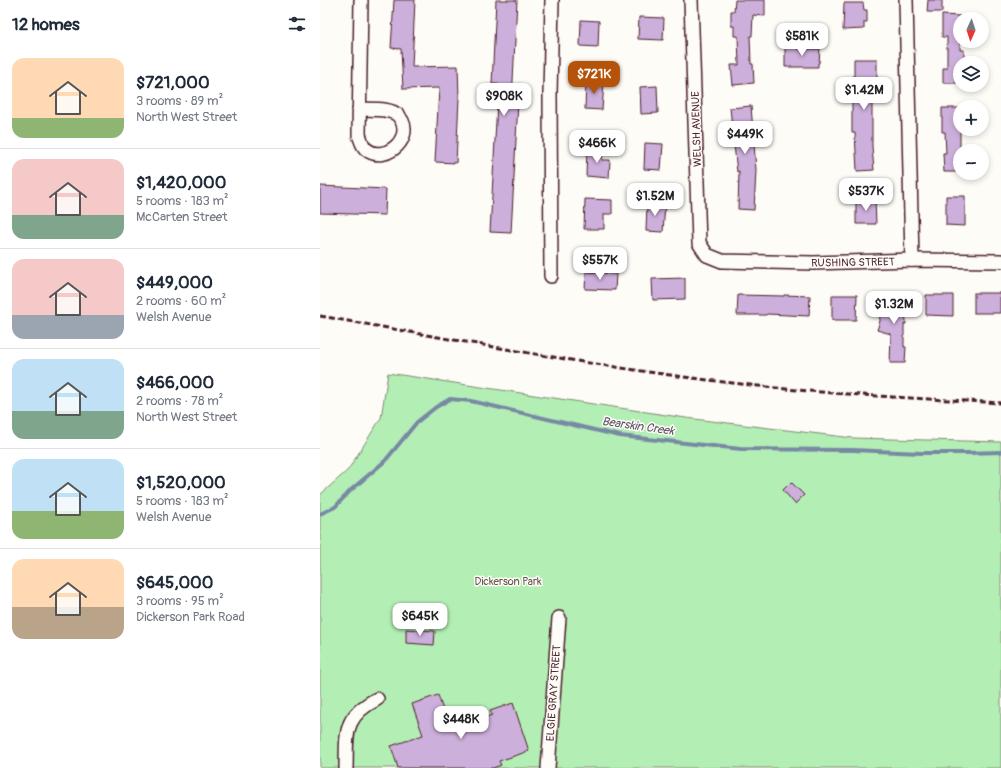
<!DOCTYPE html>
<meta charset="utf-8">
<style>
:root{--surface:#fff;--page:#f2f2f3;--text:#1f2937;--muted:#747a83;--line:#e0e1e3;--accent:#b45309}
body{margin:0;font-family:Pangolin,sans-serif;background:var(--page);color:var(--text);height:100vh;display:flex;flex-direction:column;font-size:15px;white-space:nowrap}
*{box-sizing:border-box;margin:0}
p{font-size:13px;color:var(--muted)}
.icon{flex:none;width:22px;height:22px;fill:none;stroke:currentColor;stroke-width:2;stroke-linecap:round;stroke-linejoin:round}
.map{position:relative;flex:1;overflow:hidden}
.side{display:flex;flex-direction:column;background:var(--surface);width:320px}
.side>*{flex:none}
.needle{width:26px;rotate:183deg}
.buttons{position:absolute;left:633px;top:12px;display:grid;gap:8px}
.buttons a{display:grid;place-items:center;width:36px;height:36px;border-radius:50%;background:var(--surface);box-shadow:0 2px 6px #0003;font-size:20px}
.price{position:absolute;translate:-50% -34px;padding:0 9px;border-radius:8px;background:#fff;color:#222;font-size:13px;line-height:26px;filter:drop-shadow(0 1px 2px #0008)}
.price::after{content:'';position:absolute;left:50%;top:24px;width:12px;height:9px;margin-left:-6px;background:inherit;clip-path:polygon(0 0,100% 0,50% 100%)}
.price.current{background:var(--accent);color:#fff}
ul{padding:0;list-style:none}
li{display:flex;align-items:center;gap:12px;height:100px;padding:0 12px}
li+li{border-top:1px solid var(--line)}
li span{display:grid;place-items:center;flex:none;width:112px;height:80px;border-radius:12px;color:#555}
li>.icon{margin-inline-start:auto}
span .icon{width:48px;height:48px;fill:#fffc;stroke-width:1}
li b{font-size:17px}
h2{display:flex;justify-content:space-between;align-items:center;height:48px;padding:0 12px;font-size:17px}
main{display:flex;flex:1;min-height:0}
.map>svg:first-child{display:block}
</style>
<main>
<section class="side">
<h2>12 homes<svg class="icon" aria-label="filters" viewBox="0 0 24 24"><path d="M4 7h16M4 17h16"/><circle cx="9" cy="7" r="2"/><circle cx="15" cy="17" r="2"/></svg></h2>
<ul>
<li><span style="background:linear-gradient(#ffd9b3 75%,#8fb573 0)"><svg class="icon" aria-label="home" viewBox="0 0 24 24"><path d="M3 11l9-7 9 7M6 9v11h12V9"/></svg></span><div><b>$721,000</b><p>3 rooms · 89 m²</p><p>North West Street</p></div></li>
<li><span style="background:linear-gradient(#f6c9c9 70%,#7fa58c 0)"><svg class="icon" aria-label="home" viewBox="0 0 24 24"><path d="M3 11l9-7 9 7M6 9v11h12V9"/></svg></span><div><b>$1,420,000</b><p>5 rooms · 183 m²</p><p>McCarten Street</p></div></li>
<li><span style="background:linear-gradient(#f6c9c9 70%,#9aa5b1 0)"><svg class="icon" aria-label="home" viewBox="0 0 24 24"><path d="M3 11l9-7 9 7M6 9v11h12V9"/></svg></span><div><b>$449,000</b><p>2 rooms · 60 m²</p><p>Welsh Avenue</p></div></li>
<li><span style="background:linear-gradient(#bfe0f5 65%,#7fa58c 0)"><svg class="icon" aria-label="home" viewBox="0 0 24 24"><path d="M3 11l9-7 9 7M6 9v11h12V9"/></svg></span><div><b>$466,000</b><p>2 rooms · 78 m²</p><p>North West Street</p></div></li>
<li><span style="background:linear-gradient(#bfe0f5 65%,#8fb573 0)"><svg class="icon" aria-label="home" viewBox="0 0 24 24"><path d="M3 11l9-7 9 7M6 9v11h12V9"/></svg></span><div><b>$1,520,000</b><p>5 rooms · 183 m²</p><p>Welsh Avenue</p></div></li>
<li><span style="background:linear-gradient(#ffd9b3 60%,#b9a48a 0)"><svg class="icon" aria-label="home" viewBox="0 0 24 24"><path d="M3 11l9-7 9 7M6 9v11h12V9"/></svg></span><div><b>$645,000</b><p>3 rooms · 95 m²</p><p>Dickerson Park Road</p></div></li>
</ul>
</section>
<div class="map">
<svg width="681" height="768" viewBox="0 0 681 768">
<rect width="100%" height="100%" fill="#fdfcf7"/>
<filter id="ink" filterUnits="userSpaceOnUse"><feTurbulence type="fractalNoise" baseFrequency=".025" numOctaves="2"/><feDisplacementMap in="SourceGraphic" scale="8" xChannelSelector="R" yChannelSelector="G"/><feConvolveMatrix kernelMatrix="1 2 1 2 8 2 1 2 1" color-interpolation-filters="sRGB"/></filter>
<g filter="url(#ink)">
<path fill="#b3efb4" stroke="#7e8770" d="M 68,373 L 366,418 L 533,438 L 681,442 L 681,768 L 0,768 L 0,495 L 28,470 L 61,418 Z"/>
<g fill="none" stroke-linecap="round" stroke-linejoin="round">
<path stroke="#7889a4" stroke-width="4" d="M 0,514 L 15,507 L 31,490 L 65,461 L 97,422 L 116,407 L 130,399 L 151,401 L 300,436 L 421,449 L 533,450 L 601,453 L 646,453 L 681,452"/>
</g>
<g fill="#cdafdb" stroke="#4a1f2b">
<path d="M 74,0 L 95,0 L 92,67 L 138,66 L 139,98 L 136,163 L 115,162 L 119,88 L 83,89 L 81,49 L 71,48 Z"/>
<path d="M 176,0 L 197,0 L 192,101 L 198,102 L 191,233 L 170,232 L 178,84 L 172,84 Z"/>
<path d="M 415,0 L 445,0 L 445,16 L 433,15 L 432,36 L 430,36 L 431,64 L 433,64 L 434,83 L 413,85 L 411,65 L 419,65 L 418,36 L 414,36 L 414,26 L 411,26 L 411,11 L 414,11 Z"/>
<path d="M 608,0 L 622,0 L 622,12 L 607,12 Z"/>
<path d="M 524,3 L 543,3 L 544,10 L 547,10 L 547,22 L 544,22 L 544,29 L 523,30 Z"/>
<path d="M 622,15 L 640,16 L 640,50 L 644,50 L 644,63 L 640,63 L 640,83 L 623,83 L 623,68 L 627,68 L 627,37 L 622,37 Z"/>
<path d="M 319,17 L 344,18 L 343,40 L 318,39 Z"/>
<path d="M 261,20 L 279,21 L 278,47 L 260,46 Z"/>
<path d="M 477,46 L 477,49 L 500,49 L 499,63 L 498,63 L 498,67 L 465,67 L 465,47 Z"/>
<path d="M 534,59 L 557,59 L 557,86 L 552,86 L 552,147 L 554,170 L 537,171 L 535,133 L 532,133 L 532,77 L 534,77 Z"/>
<path d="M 266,81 L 284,82 L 282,110 L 265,109 Z"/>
<path d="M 337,86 L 338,113 L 321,114 L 320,87 Z"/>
<path d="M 431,106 L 436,170 L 434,210 L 418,209 L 419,171 L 417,172 L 410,108 Z"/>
<path d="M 622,108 L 640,108 L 640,172 L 624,172 L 623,153 L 626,153 L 625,132 L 622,132 Z"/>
<path d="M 325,143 L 343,144 L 341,170 L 324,169 Z"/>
<path d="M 267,149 L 283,150 L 282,160 L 290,160 L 289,178 L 266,176 Z"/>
<path d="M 0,186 L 66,189 L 65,215 L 0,213 Z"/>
<path d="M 626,196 L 645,196 L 645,226 L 626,225 Z"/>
<path d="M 265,199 L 292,200 L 292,214 L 284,214 L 284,229 L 264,229 Z"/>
<path d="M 542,199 L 555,199 L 556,224 L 536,224 L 536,200 Z"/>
<path d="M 327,203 L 345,204 L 343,232 L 326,231 Z"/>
<path d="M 266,272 L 296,274 L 295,290 L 265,289 Z"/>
<path d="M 365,278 L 365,299 L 333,300 L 332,279 Z"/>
<rect x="654" y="293" width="26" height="20"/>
<path d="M 418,295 L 464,296 L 464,295 L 490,296 L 489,316 L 447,314 L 446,315 L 417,315 Z"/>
<path d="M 512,295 L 537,295 L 536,320 L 512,320 Z"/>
<path d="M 606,295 L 633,295 L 633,316 L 606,315 Z"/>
<path d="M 558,296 L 585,296 L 586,324 L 584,324 L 584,347 L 586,347 L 585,363 L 570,363 L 571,334 L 557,330 L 560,321 Z"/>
<path d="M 471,482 L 484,495 L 475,504 L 463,490 Z"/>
<path d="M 86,629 L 115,631 L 114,645 L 86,643 Z"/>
<path d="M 118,695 L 124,713 L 129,711 L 135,727 L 172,715 L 170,711 L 193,703 L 209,751 L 179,761 L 181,765 L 173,768 L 78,768 L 71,746 L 103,735 L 92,704 Z"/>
</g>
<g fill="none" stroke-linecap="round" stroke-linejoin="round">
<defs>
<g id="minor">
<path d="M 371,0 L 379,243 L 387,255 L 402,261 L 493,263 L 592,260 L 681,261"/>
<path d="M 586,0 L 592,260"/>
<path d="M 39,109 C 51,110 69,107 79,116 C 79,116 81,120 82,121 C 92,141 63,164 46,149 C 42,146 41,139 39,135 L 41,0"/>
<path d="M 231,276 L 230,94 L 232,0"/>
<path d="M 26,768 C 27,734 22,717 57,699"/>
<path d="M 228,768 L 239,618"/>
</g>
</defs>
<use href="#minor" stroke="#4a1f2b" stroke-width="16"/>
<use href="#minor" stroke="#fdfcf7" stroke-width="13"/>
<path stroke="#4a1f2b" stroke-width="3" stroke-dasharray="6 3" stroke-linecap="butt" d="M 0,316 C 143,341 285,369 430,385 C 513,395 597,398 681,403"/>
</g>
</g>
<g text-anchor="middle" stroke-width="3" stroke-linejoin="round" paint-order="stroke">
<g font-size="11" fill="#4a1f2b" stroke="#fdfcf7">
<text transform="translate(376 129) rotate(-92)" y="4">WELSH AVENUE</text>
<text transform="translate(533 262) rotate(-1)" y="4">RUSHING STREET</text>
<text transform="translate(233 693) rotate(-86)" y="4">ELGIE GRAY STREET</text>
</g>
<g font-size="11" fill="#64534d" stroke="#fdfcf7">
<text x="188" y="585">Dickerson Park</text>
</g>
<g font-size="12" font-style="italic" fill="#615468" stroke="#fdfcf7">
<text transform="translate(318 426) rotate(8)" y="4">Bearskin Creek</text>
</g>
</g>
</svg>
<div class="buttons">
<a><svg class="needle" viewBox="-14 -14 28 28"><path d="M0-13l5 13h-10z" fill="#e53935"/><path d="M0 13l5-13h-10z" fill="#747a83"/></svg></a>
<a><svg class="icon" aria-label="layers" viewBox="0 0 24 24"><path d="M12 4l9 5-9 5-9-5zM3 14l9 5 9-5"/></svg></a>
<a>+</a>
<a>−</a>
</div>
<b class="price" style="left:482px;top:57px">$581K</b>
<b class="price current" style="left:274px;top:95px">$721K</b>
<b class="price" style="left:544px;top:111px">$1.42M</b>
<b class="price" style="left:184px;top:117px">$908K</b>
<b class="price" style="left:425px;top:155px">$449K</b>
<b class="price" style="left:277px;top:164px">$466K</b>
<b class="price" style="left:546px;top:212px">$537K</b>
<b class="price" style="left:335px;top:217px">$1.52M</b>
<b class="price" style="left:280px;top:281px">$557K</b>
<b class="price" style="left:574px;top:325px">$1.32M</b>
<b class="price" style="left:100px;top:637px">$645K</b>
<b class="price" style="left:141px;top:740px">$448K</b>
</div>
</main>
